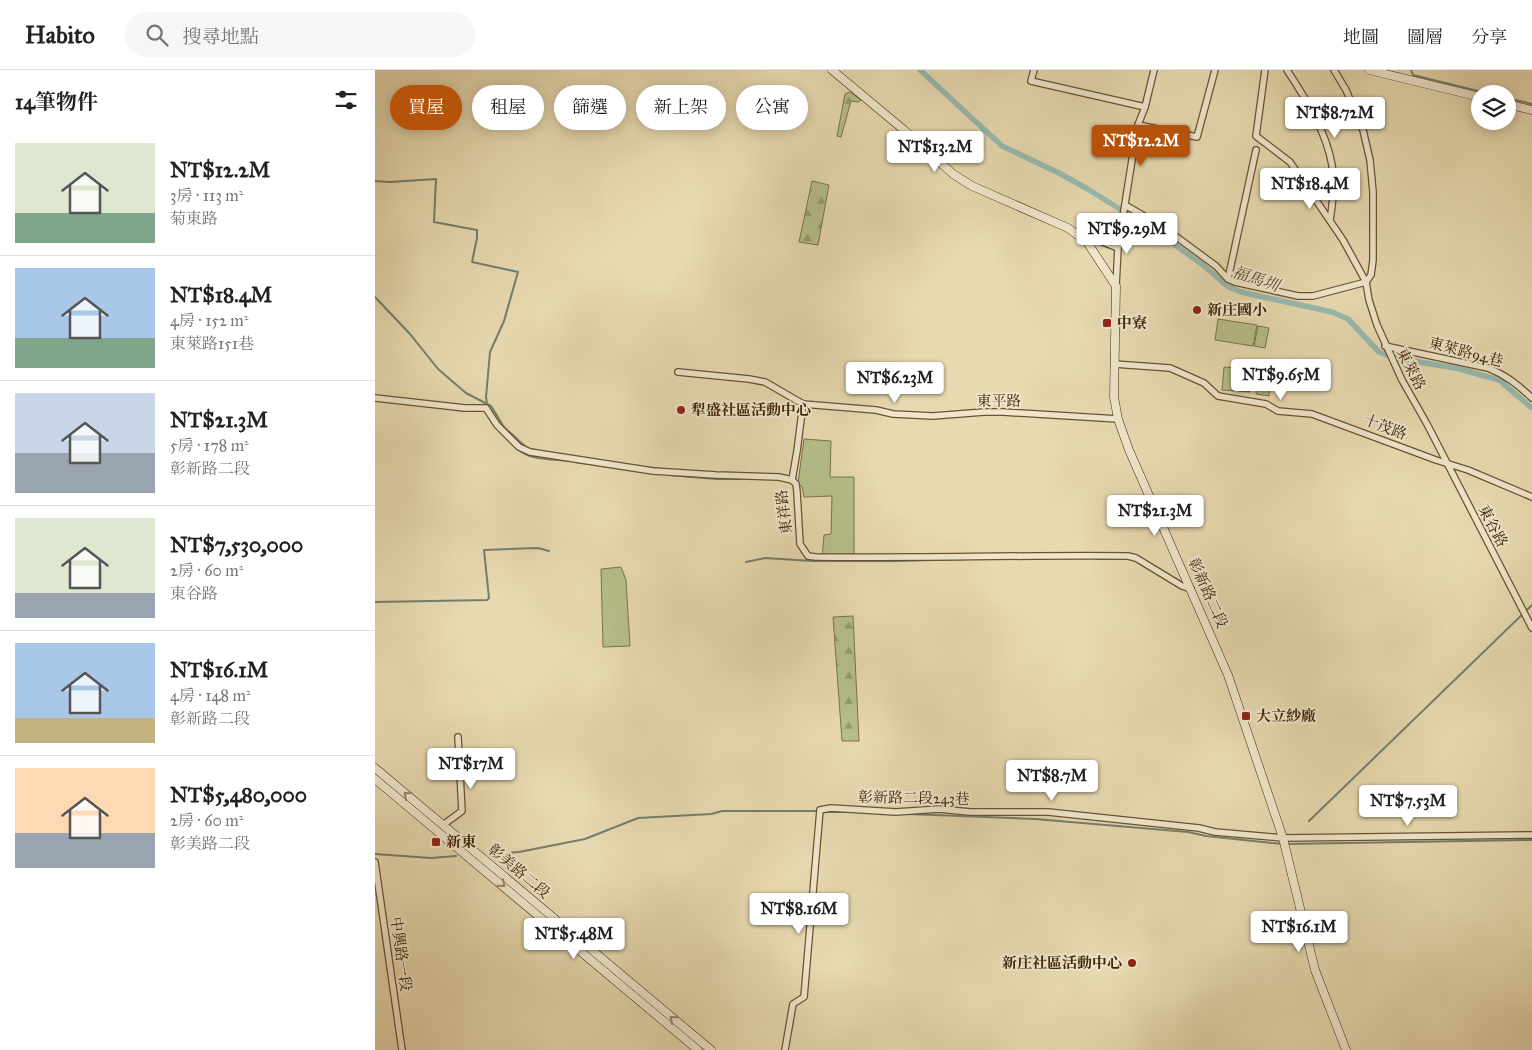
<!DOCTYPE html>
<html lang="zh-TW">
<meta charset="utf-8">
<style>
:root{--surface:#fff;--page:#f6f6f6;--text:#222;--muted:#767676;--line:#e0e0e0;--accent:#b45309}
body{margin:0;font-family:"IM FELL Great Primer","Noto Serif TC",serif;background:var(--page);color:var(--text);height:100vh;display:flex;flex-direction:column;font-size:19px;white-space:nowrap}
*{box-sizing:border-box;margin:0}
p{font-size:16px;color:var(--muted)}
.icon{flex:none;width:28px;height:28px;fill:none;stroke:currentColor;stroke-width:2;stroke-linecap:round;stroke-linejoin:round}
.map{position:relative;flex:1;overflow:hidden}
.sheet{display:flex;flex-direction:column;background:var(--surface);width:375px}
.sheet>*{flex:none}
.banner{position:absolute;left:15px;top:15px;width:475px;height:45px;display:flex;gap:10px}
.buttons{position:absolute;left:1096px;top:15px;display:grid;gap:10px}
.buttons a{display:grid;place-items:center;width:45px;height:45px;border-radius:50%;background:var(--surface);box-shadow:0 2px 12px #0003;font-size:25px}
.price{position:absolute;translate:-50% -42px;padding:0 11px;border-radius:5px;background:#fff;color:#222;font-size:16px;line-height:32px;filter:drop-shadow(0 1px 2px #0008)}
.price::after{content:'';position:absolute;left:50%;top:30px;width:15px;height:11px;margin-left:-8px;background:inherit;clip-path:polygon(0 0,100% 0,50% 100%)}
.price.on{background:var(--accent);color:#fff}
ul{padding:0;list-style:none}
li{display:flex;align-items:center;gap:15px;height:125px;padding:0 15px}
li+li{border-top:1px solid var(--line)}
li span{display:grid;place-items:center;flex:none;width:140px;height:100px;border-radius:0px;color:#555}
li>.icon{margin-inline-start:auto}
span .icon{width:60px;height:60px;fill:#fffc;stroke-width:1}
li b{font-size:21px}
h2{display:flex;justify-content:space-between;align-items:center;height:60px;padding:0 15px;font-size:21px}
.tag{padding:0 18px;border-radius:22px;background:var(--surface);box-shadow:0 2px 12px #0003;font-size:18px;line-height:45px}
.tag.on{background:var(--accent);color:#fff}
header{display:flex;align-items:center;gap:30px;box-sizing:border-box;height:70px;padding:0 25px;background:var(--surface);border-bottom:1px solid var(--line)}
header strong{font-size:24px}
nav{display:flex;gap:28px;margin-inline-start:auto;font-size:18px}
.search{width:350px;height:45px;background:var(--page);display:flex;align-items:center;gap:12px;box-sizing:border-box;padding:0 18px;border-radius:28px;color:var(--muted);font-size:19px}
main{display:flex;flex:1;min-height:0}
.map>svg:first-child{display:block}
</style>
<header>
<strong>Habito</strong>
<div class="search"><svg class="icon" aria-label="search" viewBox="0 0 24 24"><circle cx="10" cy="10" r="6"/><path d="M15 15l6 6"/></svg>搜尋地點</div>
<nav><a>地圖</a><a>圖層</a><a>分享</a></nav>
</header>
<main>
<section class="sheet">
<h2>14筆物件<svg class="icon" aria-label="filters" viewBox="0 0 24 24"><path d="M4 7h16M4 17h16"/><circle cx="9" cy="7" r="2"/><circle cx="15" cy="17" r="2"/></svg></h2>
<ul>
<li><span style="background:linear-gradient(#dfe7d0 70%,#7fa58c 0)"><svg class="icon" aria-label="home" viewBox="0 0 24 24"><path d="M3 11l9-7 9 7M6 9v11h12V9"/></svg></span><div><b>NT$12.2M</b><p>3房 · 113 m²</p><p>菊東路</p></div></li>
<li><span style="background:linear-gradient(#a9c7e8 70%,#7fa58c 0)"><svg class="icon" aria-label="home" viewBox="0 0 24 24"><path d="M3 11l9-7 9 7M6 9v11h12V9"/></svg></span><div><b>NT$18.4M</b><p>4房 · 152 m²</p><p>東萊路151巷</p></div></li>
<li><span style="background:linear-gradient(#c9d6e8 60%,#9aa5b1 0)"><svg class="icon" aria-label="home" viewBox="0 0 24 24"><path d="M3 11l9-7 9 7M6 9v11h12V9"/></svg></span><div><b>NT$21.3M</b><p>5房 · 178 m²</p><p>彰新路二段</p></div></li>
<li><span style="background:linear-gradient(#dfe7d0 75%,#9aa5b1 0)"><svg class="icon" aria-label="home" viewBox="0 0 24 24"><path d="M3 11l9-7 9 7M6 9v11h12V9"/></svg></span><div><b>NT$7,530,000</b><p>2房 · 60 m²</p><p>東谷路</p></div></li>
<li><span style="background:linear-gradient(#a9c7e8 75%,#c2b280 0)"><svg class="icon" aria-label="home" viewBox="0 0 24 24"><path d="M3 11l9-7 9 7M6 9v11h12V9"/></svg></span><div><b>NT$16.1M</b><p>4房 · 148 m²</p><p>彰新路二段</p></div></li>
<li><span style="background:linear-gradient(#ffd9b3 65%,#9aa5b1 0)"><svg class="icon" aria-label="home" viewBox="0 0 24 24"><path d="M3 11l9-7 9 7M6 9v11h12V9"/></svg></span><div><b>NT$5,480,000</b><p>2房 · 60 m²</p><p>彰美路二段</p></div></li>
</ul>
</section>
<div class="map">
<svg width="1157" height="980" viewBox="0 0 1157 980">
<defs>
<pattern id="forest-firs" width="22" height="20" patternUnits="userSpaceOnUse" patternTransform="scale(1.25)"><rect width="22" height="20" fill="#b6bf8b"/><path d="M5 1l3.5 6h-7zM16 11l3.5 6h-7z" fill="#959b70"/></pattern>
</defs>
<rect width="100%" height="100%" fill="#e7d9b0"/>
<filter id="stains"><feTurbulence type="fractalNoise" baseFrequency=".004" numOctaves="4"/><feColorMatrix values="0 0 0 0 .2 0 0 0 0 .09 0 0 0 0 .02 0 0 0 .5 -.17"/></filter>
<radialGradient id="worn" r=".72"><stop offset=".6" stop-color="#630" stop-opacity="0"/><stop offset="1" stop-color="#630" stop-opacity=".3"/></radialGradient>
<g fill="#b6bf8b" stroke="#7b7248">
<path d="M 843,249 L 882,255 L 878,276 L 840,270 Z"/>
<path d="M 883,256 L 894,258 L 890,278 L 879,276 Z"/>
<path d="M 849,297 L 861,298 L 860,321 L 847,320 Z"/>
<path d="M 864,298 L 876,299 L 875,322 L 862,321 Z"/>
<path d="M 883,302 L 896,303 L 894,326 L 881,324 Z"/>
<path d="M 429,369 L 456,371 L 455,407 L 479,407 L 479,490 L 447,488 L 449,465 L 456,464 L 457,426 L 429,427 L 427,417 L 423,413 Z"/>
<path d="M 246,497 L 251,510 L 255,576 L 228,577 L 226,499 Z"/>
</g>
<g fill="url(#forest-firs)" stroke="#7b7248">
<path d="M 475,22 L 486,30 L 483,32 L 476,31 L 466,67 L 462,66 L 470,24 Z"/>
<path d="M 437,111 L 454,115 L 443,175 L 424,172 Z"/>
<path d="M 478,546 L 484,671 L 467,671 L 458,547 Z"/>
</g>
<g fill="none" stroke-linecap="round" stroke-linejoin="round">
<g stroke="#747e6c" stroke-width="2">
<path d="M 1036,0 L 1038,5 L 1115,24"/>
<path d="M 1132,28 L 1157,34"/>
<path d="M 0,111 L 15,112 L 61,109 L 59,152 L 102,160 L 102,168 L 97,192 L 143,202 L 129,251 L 115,282 L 111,327 L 112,334"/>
<path d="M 0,227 L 35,264 L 63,299 L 91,323 L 116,336 L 129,357 L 153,379 L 162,380"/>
<path d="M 80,340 L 110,341"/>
<path d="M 143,379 C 155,391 179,389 195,391"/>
<path d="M 200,392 L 247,399"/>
<path d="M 270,397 L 288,399"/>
<path d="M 294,405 L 341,409 L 367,409"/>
<path d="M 721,489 L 746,489"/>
<path d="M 371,492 L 390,488 L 437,491 L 521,491 L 594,489"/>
<path d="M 0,532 L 112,530 L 114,528 L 109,480 L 163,478 L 174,481"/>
<path d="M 451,742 L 481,742"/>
<path d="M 533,744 L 660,749 L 813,762 L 831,766 L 907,774"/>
<path d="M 934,751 L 1157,535"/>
<path d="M 912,774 L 1157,770"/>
<path d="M 0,784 L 56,788 L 81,786"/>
<path d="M 118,784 L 144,782 L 210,769 L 263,748 L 336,744 L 347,741 L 444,741"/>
</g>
<path stroke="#97bab0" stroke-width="5.5" d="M 545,0 L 627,76 L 684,103 L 711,118 L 782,162 L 828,195 L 852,216 L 866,222 L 957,242 L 973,249 L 1004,282 L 1021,288 L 1085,299 L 1124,310 L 1157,338"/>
<defs>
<g id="street">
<path d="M 659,0 L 656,11 L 770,37"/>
<path d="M 890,0 L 881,66 L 915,92 L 968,170 L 991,212"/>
<path d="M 912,0 C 931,29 951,61 957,95 C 960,113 958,132 955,150"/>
<path d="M 959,0 L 971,20 L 988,60 L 995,90 L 998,122 L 998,190 L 996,205 L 991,212 L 994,230 L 1002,255 L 1027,310 L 1052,354 L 1157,558"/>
<path d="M 763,55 L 822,67 L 840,0"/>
<path d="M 750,135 L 788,157 L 841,196 L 853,209 L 860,212 L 923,226 L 938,226 L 991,212"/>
<path d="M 702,162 L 743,178"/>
<path d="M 853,209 L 881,80"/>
<path d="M 741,216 L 743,178 L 757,90 L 763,55 L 770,37 L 779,0"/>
<path d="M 1010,276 L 1113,298 C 1131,305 1143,315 1157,328"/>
<path d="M 739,294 L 795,298 L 829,313 L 843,326 L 891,334 L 903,341 L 937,344 L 1061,390 L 1093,400 L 1157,427"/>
<path d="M 303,302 L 374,309 L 390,312 L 428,334 L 501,340 L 518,344 L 558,346 L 609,342 L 628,342 L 743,349"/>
<path d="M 0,328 L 90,338 L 111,338 L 122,355 L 144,377 L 155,382 L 278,401 L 341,405 L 404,407 L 417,410 L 421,414 L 422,422 L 425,474 L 433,486 L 441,487 C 545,488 649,485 753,486 L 761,488 L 807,516 L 816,519"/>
<path d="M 417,410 L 422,381 L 428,334"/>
<path d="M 68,755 L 87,741 L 83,667"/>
<path d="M 0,792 L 27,980"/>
<path d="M 410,980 L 418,934 L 429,927 L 445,740 L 456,738 L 521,742 L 564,739 L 595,742 L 673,742 L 824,758 L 840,762 L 908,768 L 1157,765"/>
</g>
<g id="secondary">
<path d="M 457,0 L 529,60 L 578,104 L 597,116 L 693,158 L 712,172 L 741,216 L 739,327 L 743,349 L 754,380 L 853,605 L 908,768 L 940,900 L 971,980"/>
<path d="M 994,0 L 1105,27"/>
<path d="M 1132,34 L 1157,40"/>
<path d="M 0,698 L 336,980"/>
<path d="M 0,709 L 323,980"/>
</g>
</defs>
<use href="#street" stroke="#6a5230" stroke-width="8"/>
<use href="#secondary" stroke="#402506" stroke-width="9"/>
<use href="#street" stroke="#efe6cc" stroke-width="5.5"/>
<use href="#secondary" stroke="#efe6cc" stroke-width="8"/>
</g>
<defs><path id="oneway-chevron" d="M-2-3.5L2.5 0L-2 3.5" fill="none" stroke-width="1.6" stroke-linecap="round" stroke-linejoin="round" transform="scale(1.25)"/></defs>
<g stroke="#988669">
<use href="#oneway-chevron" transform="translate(32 725) rotate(-140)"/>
<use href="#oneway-chevron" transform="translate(127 814) rotate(40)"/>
<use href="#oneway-chevron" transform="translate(298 949) rotate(-140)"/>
</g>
<g fill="#8f2418" stroke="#efe6cc" stroke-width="2">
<circle cx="822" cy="240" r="5"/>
<rect x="727" y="248" width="10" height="10" rx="2.5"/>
<circle cx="306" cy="340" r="5"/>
<rect x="866" y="641" width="10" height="10" rx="2.5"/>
<rect x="56" y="767" width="10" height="10" rx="2.5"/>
<circle cx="757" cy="893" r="5"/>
</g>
<g text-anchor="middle" stroke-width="4" stroke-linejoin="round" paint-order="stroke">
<g font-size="15" font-weight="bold" fill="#402506" stroke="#efe6cc" text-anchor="start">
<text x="832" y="245">新庄國小</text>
<text x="742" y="258">中寮</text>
<text x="316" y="345">犁盛社區活動中心</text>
<text x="881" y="651">大立紗廠</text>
<text x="71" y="777">新東</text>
<text x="747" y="898" text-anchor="end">新庄社區活動中心</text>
</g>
<g font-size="15" fill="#402506" stroke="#efe6cc">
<text transform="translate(1091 282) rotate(15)" y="5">東萊路94巷</text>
<text transform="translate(1036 299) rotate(63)" y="5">東萊路</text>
<text x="624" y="336">東平路</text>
<text transform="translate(1010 357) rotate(21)" y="5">十茂路</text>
<text transform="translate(409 442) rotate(-97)" y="5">東祥路</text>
<text transform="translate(1118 456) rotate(62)" y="5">東谷路</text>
<text transform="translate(833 523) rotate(66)" y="5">彰新路二段</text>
<text transform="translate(539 728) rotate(1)" y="5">彰新路二段243巷</text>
<text transform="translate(144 801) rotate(40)" y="5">彰美路二段</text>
<text transform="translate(26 884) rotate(82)" y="5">中興路一段</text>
</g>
<g font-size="16" font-style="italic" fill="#564a30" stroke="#efe6cc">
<text transform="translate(881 208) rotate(18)" y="6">福馬圳</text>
</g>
</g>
<rect width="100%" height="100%" filter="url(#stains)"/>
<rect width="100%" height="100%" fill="url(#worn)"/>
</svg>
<div class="buttons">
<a><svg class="icon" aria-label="layers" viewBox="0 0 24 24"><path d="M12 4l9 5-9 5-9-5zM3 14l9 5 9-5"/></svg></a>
</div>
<b class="price" style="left:960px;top:69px">NT$8.72M</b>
<b class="price on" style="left:766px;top:97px">NT$12.2M</b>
<b class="price" style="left:560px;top:103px">NT$13.2M</b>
<b class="price" style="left:935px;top:140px">NT$18.4M</b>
<b class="price" style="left:752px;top:185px">NT$9.29M</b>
<b class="price" style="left:906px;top:331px">NT$9.65M</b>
<b class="price" style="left:520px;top:334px">NT$6.23M</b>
<b class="price" style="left:780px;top:467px">NT$21.3M</b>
<b class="price" style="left:96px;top:720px">NT$17M</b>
<b class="price" style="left:677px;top:732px">NT$8.7M</b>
<b class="price" style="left:1033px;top:757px">NT$7.53M</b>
<b class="price" style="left:424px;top:865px">NT$8.16M</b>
<b class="price" style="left:924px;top:883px">NT$16.1M</b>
<b class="price" style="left:199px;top:890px">NT$5.48M</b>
<div class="banner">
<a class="tag on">買屋</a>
<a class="tag">租屋</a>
<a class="tag">篩選</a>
<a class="tag">新上架</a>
<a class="tag">公寓</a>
</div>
</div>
</main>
